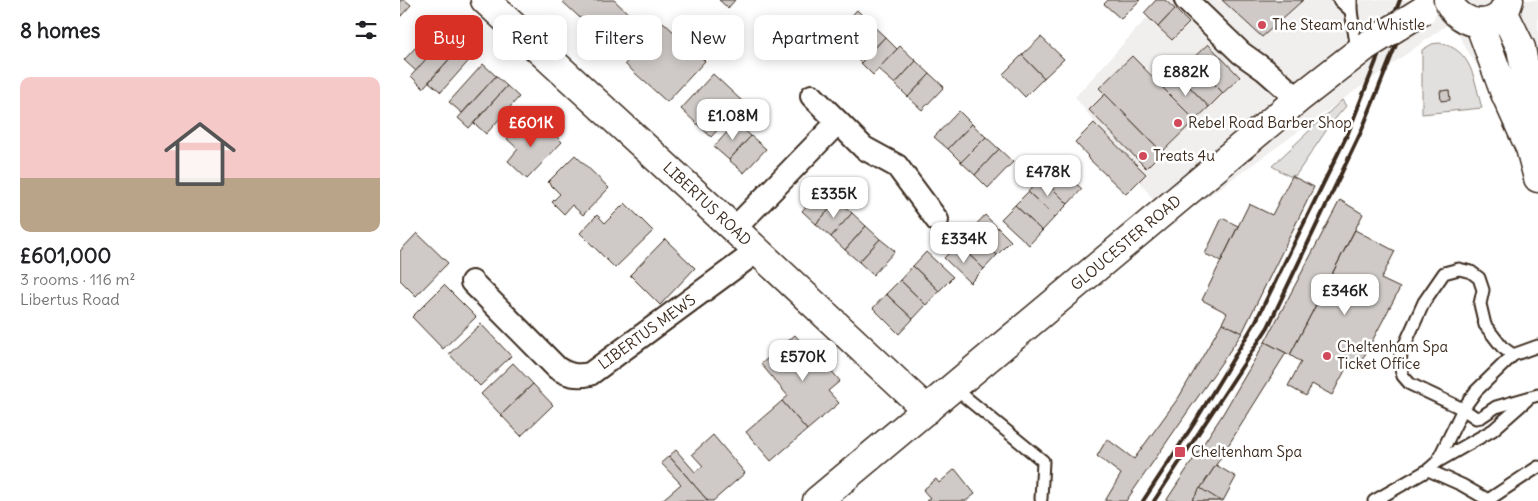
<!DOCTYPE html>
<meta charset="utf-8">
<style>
:root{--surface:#fff;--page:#f6f6f6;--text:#202124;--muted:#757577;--line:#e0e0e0;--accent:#d93025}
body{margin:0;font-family:Delius,sans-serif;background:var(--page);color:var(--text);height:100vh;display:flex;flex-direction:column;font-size:19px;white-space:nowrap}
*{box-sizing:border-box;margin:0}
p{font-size:16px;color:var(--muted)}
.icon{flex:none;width:28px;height:28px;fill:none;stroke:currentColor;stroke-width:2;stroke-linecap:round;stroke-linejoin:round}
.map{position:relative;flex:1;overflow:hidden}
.side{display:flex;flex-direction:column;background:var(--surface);width:400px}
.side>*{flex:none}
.banner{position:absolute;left:15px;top:15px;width:475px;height:45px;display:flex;gap:10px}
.price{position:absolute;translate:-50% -42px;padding:0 11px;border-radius:10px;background:#fff;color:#222;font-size:16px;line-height:32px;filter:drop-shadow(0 1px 2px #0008)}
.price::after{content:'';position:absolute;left:50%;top:30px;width:15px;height:11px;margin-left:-8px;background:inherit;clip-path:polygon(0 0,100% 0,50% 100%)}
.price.current{background:var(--accent);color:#fff}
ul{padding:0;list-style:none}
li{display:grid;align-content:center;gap:10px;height:265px;padding:0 20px}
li+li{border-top:1px solid var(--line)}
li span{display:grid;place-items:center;height:155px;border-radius:10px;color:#555}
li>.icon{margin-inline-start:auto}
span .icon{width:90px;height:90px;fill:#fffc;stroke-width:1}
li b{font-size:21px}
h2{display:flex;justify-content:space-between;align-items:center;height:60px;padding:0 20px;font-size:21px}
.chip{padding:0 18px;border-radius:10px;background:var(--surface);box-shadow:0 2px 12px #0003;font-size:18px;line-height:45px}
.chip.current{background:var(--accent);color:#fff}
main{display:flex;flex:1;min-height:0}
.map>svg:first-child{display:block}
</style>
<main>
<section class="side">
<h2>8 homes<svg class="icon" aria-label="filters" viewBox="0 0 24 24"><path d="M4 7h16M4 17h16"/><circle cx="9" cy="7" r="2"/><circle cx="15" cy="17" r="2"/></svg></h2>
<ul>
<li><span style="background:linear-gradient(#f6c9c9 65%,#b9a48a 0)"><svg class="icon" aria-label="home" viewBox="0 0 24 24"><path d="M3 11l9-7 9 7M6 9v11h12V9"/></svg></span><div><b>£601,000</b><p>3 rooms · 116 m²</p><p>Libertus Road</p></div></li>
</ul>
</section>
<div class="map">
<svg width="1138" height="501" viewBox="0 0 1138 501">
<rect width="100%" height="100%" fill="#fff"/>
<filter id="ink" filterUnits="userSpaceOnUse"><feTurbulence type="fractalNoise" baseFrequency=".02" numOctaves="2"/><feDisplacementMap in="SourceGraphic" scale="10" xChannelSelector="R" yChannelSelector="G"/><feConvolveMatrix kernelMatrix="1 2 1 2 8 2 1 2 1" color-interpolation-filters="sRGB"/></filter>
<g filter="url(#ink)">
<path fill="#f1efee" d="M 763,0 L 1138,0 L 1138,172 L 1051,22 L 771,223 L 675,97 Z"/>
<g fill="#e2e0de" stroke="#8e857e">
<path d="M 1039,43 C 1073,49 1074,81 1082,108 L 1022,114 L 1022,50 L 1032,44 Z"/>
<path d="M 942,100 L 946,106 L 930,125 L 896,175 L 889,176 L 872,166 Z"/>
</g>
<g fill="#cfcac7" stroke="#3b2a1e">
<path d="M 0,0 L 5,0 L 11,5 L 0,17 Z"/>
<path d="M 165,0 L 214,0 L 231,16 L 206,42 L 163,2 Z"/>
<path d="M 319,0 L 335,0 L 328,8 Z"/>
<path d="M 708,0 L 740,0 L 721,19 L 704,4 Z"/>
<path d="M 756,0 L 765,0 L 775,9 L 758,27 L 744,13 Z"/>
<path d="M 822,0 L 903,0 L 862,37 Z"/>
<path d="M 775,9 L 789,23 L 772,40 L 758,27 Z"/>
<path d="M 457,10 L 470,23 L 446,49 L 432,36 Z"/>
<path d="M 263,22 L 305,61 L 267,102 L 225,64 Z"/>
<path d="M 38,23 L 49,33 L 16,71 L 4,60 Z"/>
<path d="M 470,23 L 485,37 L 461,63 L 446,49 Z"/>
<path d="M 49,33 L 62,45 L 23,88 L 11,76 Z"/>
<path d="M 485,37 L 497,49 L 473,75 L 461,63 Z"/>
<path d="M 641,37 L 664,59 L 644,78 L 622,55 Z"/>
<path d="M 808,44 L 840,77 L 823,93 L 791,60 Z"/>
<path d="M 62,45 L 74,55 L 41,92 L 29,82 Z"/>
<path d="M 500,46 L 516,61 L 495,84 L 478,69 Z"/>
<path d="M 622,55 L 644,78 L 625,97 L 603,74 Z"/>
<path d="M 732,56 L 795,120 L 762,152 L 699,88 Z"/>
<path d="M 791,60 L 823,93 L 809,107 L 777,74 Z"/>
<path d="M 516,61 L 530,74 L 508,97 L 495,84 Z"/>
<path d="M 83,64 L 96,76 L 62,113 L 49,102 Z"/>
<path d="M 313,74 L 343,102 L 311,137 L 281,109 Z"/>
<path d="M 530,74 L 544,87 L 522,110 L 508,97 Z"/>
<path d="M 777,74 L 809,107 L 795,120 L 763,88 Z"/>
<path d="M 96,76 L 107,86 L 69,128 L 58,118 Z"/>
<path d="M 107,86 L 119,97 L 86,134 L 74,123 Z"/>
<path d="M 1049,90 L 1050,100 L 1041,101 L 1040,91 Z"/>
<path d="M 705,94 L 762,152 L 746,168 L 689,110 Z"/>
<path d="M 559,111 L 572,124 L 548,149 L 534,137 Z"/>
<path d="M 126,118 L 145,135 L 150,130 L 162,142 L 127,179 L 108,161 L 118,149 L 107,139 Z"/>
<path d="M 336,122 L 351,136 L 329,160 L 314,147 Z"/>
<path d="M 694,123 L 746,174 L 726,194 L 687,157 L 688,156 L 675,142 Z"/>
<path d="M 572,124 L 586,137 L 561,162 L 548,149 Z"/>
<path d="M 351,136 L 366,149 L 344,173 L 329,160 Z"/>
<path d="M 586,137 L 599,149 L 575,175 L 561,162 Z"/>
<path d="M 599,149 L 613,162 L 588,188 L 575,175 Z"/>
<path d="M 175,155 L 209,188 L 183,215 L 172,205 L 164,214 L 152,202 L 160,194 L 148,182 Z"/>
<path d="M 654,164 L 682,189 L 668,204 L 641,177 Z"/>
<path d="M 892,176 L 914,187 L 842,333 L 822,323 L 827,313 L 802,300 L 849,204 L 872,215 Z"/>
<path d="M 641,177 L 668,204 L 655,217 L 628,192 Z"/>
<path d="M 423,187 L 438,200 L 416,224 L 402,211 Z"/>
<path d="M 628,192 L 655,217 L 642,231 L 615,205 Z"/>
<path d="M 438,200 L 452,213 L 431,237 L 416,224 Z"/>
<path d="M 940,200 L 963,214 L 890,355 L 865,342 Z"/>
<path d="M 225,203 L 253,231 L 215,268 L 180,233 L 197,215 L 205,223 Z"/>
<path d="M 615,205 L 642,231 L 629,245 L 601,219 Z"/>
<path d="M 452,213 L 466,226 L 445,250 L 431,237 Z"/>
<path d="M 585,215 L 611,241 L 597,255 L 571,230 Z"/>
<path d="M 822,218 L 838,226 L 821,261 L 805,254 Z"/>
<path d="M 466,226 L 480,239 L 459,262 L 445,250 Z"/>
<path d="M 571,230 L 597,255 L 584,269 L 558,244 Z"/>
<path d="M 955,230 L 995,251 L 981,279 L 1000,288 L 959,366 L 950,361 L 932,395 L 912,384 L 906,396 L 888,386 L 901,362 L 890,355 Z"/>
<path d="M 17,233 L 48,263 L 16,296 L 0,280 L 0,251 Z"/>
<path d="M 265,239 L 295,268 L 260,305 L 230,275 Z"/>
<path d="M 480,239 L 495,251 L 473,275 L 459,262 Z"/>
<path d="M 558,244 L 584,269 L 570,283 L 544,258 Z"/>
<path d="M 526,252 L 553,277 L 539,291 L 513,266 Z"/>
<path d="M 513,266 L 539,291 L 526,305 L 500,280 Z"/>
<path d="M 500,280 L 526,305 L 513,319 L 486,294 Z"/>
<path d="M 44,285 L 76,317 L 43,349 L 12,317 Z"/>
<path d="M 486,294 L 513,319 L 499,334 L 473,308 Z"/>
<path d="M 822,323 L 842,333 L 726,501 L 705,501 L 721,474 L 697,456 L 707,439 L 734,459 L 779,397 Z"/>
<path d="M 81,324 L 111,356 L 80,386 L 49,354 Z"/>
<path d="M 395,335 L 417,361 L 421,358 L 440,381 L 428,391 L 439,403 L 407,430 L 382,401 L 388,396 L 361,364 Z"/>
<path d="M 865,342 L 886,353 L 816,465 L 792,501 L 766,501 L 821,417 Z"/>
<path d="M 113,363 L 133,384 L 101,415 L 81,394 Z"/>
<path d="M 133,384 L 153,405 L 121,436 L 101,415 Z"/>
<path d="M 382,401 L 407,430 L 371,461 L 346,432 Z"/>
<path d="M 313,435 L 345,473 L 313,501 L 308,501 L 269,456 L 276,450 L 295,472 L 303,466 L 292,454 Z"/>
<path d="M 269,456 L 308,501 L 261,501 L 281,484 L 261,463 Z"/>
<path d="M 816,465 L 836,477 L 823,501 L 792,501 Z"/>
<path d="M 555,469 L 575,494 L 566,501 L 526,501 L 530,498 L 523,490 L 536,479 L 539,483 Z"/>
<path d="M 800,488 L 821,501 L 792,501 Z"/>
</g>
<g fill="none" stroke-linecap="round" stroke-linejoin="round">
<defs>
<g id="service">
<path d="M 939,0 L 951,11"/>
<path d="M 951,0 L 951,11 L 957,50"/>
<path d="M 1113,355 L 1102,347 L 1085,325 L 1080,304 L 1083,290 L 1079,278 L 1071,272 L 1059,269 L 1044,273 L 1024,302 L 1001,353 L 1000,366 L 1003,376 L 1010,384 L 1063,409 L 1076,418 L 1081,417 L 1096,407 L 1138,395"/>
<path d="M 553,387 L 643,461 L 641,499"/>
<path d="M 1037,462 L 1093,430 L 1127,400"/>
<path d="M 1028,470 L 1062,485 L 1090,501"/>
<path d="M 1088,500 L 1138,467"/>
<path d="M 974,501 L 1028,470 L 1037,462 L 1063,409 L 1076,391 L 1113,355 L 1138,346"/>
</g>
<g id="minor">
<path d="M 786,0 L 841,53 L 865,70 L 898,99"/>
<path d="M 412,96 L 464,148 L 497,166 L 537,220"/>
<path d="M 334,229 L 438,122"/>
<path d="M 72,282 L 157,368 C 168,375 177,377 190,374 L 357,251"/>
</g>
<g id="tertiary">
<path d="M 85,0 L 334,229 L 527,410"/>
<path d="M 1103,11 L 1121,48 L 1128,87 L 1130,134"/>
<path d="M 1079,23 L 1104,91 L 1130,148 L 1138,178"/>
</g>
<g id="secondary">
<path d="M 1048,0 C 1060,29 1101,32 1109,0"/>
<path d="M 417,501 L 898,99 L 966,46"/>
</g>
</defs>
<use href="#service" stroke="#3b2a1e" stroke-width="15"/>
<use href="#minor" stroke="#3b2a1e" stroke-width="26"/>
<use href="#tertiary" stroke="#3b2a1e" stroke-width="31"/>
<use href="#secondary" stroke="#3b2a1e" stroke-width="31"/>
<use href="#service" stroke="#fff" stroke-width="11"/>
<use href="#minor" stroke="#fff" stroke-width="22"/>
<use href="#tertiary" stroke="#fff" stroke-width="28"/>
<use href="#secondary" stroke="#fff" stroke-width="28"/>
<g stroke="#3b2a1e" stroke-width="4">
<path d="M 743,501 L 793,425 L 856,321 L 948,133 L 1000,0"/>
<path d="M 754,501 L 868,327 L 961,132 L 1014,0"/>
</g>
<defs>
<path id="secondary-bridge" d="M 966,46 L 1022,11"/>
</defs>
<use href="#secondary-bridge" stroke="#3b2a1e" stroke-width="31" stroke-linecap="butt"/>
<use href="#secondary-bridge" stroke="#fff" stroke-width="28"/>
</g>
</g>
<g fill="#d1495b" stroke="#fff" stroke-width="2">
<circle cx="862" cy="25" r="5"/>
<circle cx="778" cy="123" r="5"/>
<circle cx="743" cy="156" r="5"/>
<circle cx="927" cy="356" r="5"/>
<rect x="774" y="446" width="12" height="12" rx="2.5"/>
</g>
<g text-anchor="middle" stroke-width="5" stroke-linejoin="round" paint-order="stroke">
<g font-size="15" fill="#3b2a1e" stroke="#fff" text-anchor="start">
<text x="872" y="30">The Steam and Whistle</text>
<text x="788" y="128">Rebel Road Barber Shop</text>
<text x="753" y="161">Treats 4u</text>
<text x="937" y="352">Cheltenham Spa<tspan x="937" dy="17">Ticket Office</tspan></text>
<text x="791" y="457">Cheltenham Spa</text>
</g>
<g font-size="15" fill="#3b2a1e" stroke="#fff">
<text transform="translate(307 204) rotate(43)" y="5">LIBERTUS ROAD</text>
<text transform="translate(726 243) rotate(-40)" y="5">GLOUCESTER ROAD</text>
<text transform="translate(247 332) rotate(-36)" y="5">LIBERTUS MEWS</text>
</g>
</g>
</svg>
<b class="price" style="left:786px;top:97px">£882K</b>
<b class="price" style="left:333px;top:141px">£1.08M</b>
<b class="price current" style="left:131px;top:148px">£601K</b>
<b class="price" style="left:648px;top:197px">£478K</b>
<b class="price" style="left:434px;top:219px">£335K</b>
<b class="price" style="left:564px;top:264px">£334K</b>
<b class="price" style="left:945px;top:316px">£346K</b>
<b class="price" style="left:403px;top:382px">£570K</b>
<div class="banner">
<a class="chip current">Buy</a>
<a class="chip">Rent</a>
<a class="chip">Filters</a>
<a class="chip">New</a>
<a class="chip">Apartment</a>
</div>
</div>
</main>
